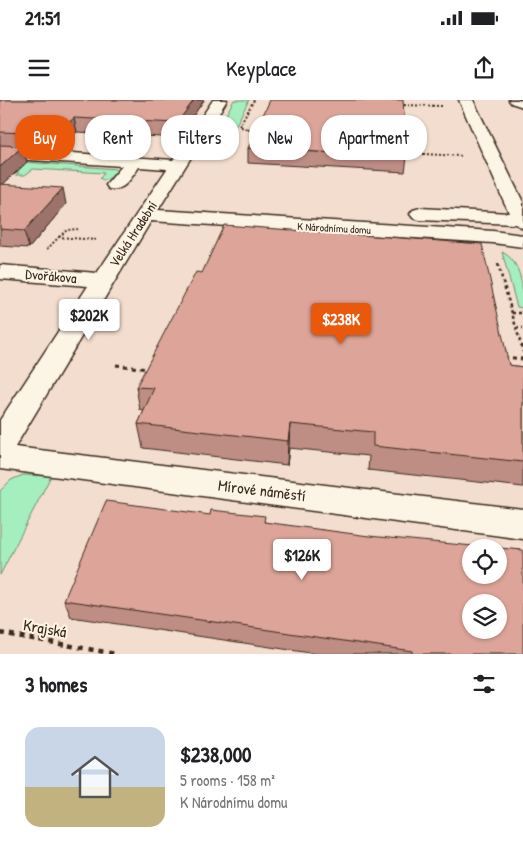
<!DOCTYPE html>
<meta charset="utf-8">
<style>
:root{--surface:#fff;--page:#f6f6f6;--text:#202124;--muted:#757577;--line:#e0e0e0;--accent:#ea580c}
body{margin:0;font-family:"Patrick Hand",sans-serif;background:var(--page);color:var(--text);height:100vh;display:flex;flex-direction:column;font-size:19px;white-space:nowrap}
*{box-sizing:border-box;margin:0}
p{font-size:16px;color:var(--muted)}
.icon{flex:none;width:28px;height:28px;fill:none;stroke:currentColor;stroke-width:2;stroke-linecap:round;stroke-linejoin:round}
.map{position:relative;height:554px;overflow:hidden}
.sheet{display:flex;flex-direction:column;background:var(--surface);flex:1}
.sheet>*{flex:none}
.hud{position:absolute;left:15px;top:15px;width:494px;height:45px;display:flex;gap:10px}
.buttons{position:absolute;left:462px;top:439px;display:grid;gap:10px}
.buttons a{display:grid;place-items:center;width:45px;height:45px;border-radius:50%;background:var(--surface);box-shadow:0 1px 4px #0004;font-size:25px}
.price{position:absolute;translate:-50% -42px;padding:0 11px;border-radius:5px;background:#fff;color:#222;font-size:16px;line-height:32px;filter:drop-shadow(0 1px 2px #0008)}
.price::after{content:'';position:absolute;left:50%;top:30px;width:15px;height:11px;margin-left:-8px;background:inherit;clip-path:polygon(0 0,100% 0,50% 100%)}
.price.current{background:var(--accent);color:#fff}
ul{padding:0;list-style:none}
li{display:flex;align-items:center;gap:15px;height:125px;padding:0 25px}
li+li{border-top:1px solid var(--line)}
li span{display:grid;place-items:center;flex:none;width:140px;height:100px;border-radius:15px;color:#555}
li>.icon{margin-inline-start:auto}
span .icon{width:60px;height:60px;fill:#fffc;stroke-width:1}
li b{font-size:21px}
h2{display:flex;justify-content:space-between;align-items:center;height:60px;padding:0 25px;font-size:21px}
.chip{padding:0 18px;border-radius:20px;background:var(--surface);box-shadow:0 1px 4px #0004;font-size:18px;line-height:45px}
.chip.current{background:var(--accent);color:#fff}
.status{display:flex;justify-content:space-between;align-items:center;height:35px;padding:0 25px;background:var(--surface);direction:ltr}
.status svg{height:14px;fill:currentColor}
header{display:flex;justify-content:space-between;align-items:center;height:65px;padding:0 25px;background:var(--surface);font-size:22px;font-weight:600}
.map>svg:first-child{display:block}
</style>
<div class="status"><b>21:51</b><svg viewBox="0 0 49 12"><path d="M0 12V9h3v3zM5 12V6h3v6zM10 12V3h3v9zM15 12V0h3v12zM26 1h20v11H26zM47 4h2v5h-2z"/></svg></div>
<header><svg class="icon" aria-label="menu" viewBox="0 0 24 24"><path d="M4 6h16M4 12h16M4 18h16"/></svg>Keyplace<svg class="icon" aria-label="share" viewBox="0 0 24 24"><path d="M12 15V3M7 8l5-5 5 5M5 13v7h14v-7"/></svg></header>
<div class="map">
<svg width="523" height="554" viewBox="0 0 523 554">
<rect width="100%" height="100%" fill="#f3ddce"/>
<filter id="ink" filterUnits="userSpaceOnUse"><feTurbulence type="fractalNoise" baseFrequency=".02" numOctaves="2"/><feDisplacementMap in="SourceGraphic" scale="10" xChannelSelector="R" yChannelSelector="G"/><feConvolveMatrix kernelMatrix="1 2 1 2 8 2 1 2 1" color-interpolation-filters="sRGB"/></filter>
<g filter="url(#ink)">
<g fill="#a5eebd" stroke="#708c6e">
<path d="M 234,0 L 249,0 L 224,48 L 208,47 Z"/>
<path d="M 26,62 L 116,69 L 117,70 C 113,75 106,84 100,78 L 104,73 L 33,69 L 25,75 L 16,75 L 19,72 L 16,72 Z"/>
<path d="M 502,152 C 522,162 523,188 523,208 L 517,207 Z"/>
<path d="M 23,375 L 51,376 L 0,475 L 0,391 L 11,380 Z"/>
</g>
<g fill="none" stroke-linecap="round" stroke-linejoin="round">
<defs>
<g id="minor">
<path d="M 213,0 L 227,0 L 158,110 L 493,131 L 523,135 L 523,147 L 493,143 L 151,121 L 15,347 L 523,409 L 523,439 L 0,369 L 0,320 L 88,186 L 0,179 L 0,165 L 97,173 L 167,69 L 139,67 C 131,78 124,92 109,89 L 106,85 L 122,66 L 0,58 L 0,48 L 173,60 Z"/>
<path d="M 459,0 L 473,0 L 523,102 L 523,128 L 515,124 L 420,120 L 413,118 L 410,114 L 413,110 L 420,108 L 509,113 Z"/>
<path d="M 509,0 L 523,0 L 523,7 L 511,3 Z"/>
</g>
</defs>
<use href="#minor" stroke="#3b2a1e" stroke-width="3"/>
<g stroke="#3b2a1e" stroke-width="2" stroke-dasharray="2 2" stroke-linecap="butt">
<path d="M 254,0 L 239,26 L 257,33"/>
<path d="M 400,5 L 442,6"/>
<path d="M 247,29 L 260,26"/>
<path d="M 403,53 L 462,56"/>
<path d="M 59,137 L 67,130 L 78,129"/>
<path d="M 47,149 L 59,137 L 96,140"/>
</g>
<g stroke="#3b2a1e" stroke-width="2.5" stroke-dasharray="3 3" stroke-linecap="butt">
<path d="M 498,164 L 523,252"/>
<path d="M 512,213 L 523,213"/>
<path d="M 516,228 L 523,228"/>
</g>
<g stroke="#3b2a1e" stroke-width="3" stroke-dasharray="4 4" stroke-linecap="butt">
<path d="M 504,257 L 523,259"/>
<path d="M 116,265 L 148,269"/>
</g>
<path stroke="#3b2a1e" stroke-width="4.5" stroke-dasharray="5 5" stroke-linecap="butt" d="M 0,533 L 116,554"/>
<use href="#minor" fill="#fcf5e5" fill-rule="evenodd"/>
</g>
<g fill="#be8d84" stroke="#3b2a1e">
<path d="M 0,0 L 204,0 L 178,38 L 77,32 L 59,49 L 23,47 L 27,62 L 3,84 L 66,104 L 29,148 L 0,146 Z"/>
<path d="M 248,48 L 407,57 L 405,72 L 248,63 Z"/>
<path d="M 509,265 L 523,267 L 523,387 L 368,370 L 369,356 L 289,348 L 287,365 L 143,348 L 138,324 L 144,311 L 140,310 L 136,287 Z"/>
<path d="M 210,415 L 265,422 L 523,554 L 317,554 L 71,517 L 64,500 Z"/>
</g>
<g fill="#9b736b" stroke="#3b2a1e">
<path d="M 194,0 L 204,0 L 178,38 L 177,23 Z"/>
<path d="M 74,18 L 77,32 L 59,49 L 56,34 Z"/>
<path d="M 23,46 L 27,62 L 0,87 L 0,67 Z"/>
<path d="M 63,88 L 66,104 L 29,148 L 24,131 Z"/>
<path d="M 290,324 L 289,348 L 287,365 L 288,341 Z"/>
</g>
<g fill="#dda499" stroke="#3b2a1e" fill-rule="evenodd">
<path d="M 0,0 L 194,0 L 177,23 L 74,18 L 56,34 L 0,32 Z"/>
<path d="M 270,0 L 403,0 L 407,57 L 248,48 Z"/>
<path d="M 0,45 L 23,46 L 0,67 Z"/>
<path d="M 0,84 L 63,88 L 24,131 L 0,129 Z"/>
<path d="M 224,125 L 482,144 L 509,265 L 523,267 L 523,362 L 373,346 L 373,332 L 290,324 L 288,341 L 138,324 L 154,288 L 136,287 L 196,172 L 202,173 Z"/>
<path d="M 106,401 L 210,415 L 211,410 L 265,416 L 264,422 L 369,436 L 494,448 L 471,448 L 471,475 L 499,475 L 499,448 L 523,450 L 523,554 L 412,554 L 412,551 L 64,500 ZM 471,502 L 499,502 L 499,530 L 471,530 Z"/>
</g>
</g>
<g text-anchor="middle" stroke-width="4" stroke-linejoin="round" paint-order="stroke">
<g font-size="11" fill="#3b2a1e" stroke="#fcf5e5">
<text transform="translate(334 128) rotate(3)" y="4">K Národnímu domu</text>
</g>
<g font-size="14" fill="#3b2a1e" stroke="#fcf5e5">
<text transform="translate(133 134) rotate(-57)" y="5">Velká Hradební</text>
<text transform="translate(51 176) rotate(5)" y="5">Dvořákova</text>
</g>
<g font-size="16" fill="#3b2a1e" stroke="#fcf5e5">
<text transform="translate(262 390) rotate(7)" y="6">Mírové náměstí</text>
<text transform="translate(45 528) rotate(10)" y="6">Krajská</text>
</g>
</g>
</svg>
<div class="buttons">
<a><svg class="icon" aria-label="locate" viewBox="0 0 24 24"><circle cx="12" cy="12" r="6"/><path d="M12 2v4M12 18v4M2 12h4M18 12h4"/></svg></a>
<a><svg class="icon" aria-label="layers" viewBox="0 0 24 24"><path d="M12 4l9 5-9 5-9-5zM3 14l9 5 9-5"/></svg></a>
</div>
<b class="price" style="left:89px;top:241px">$202K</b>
<b class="price current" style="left:341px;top:245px">$238K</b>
<b class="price" style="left:302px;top:481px">$126K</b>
<div class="hud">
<a class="chip current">Buy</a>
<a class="chip">Rent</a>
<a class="chip">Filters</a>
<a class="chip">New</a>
<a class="chip">Apartment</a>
</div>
</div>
<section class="sheet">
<h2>3 homes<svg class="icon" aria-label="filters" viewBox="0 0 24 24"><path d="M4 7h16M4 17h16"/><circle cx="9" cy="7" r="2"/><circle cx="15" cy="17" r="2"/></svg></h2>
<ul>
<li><span style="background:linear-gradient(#c9d6e8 60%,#c2b280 0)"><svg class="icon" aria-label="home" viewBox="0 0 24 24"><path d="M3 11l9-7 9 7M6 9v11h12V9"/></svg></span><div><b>$238,000</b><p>5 rooms · 158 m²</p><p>K Národnímu domu</p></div></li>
</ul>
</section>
